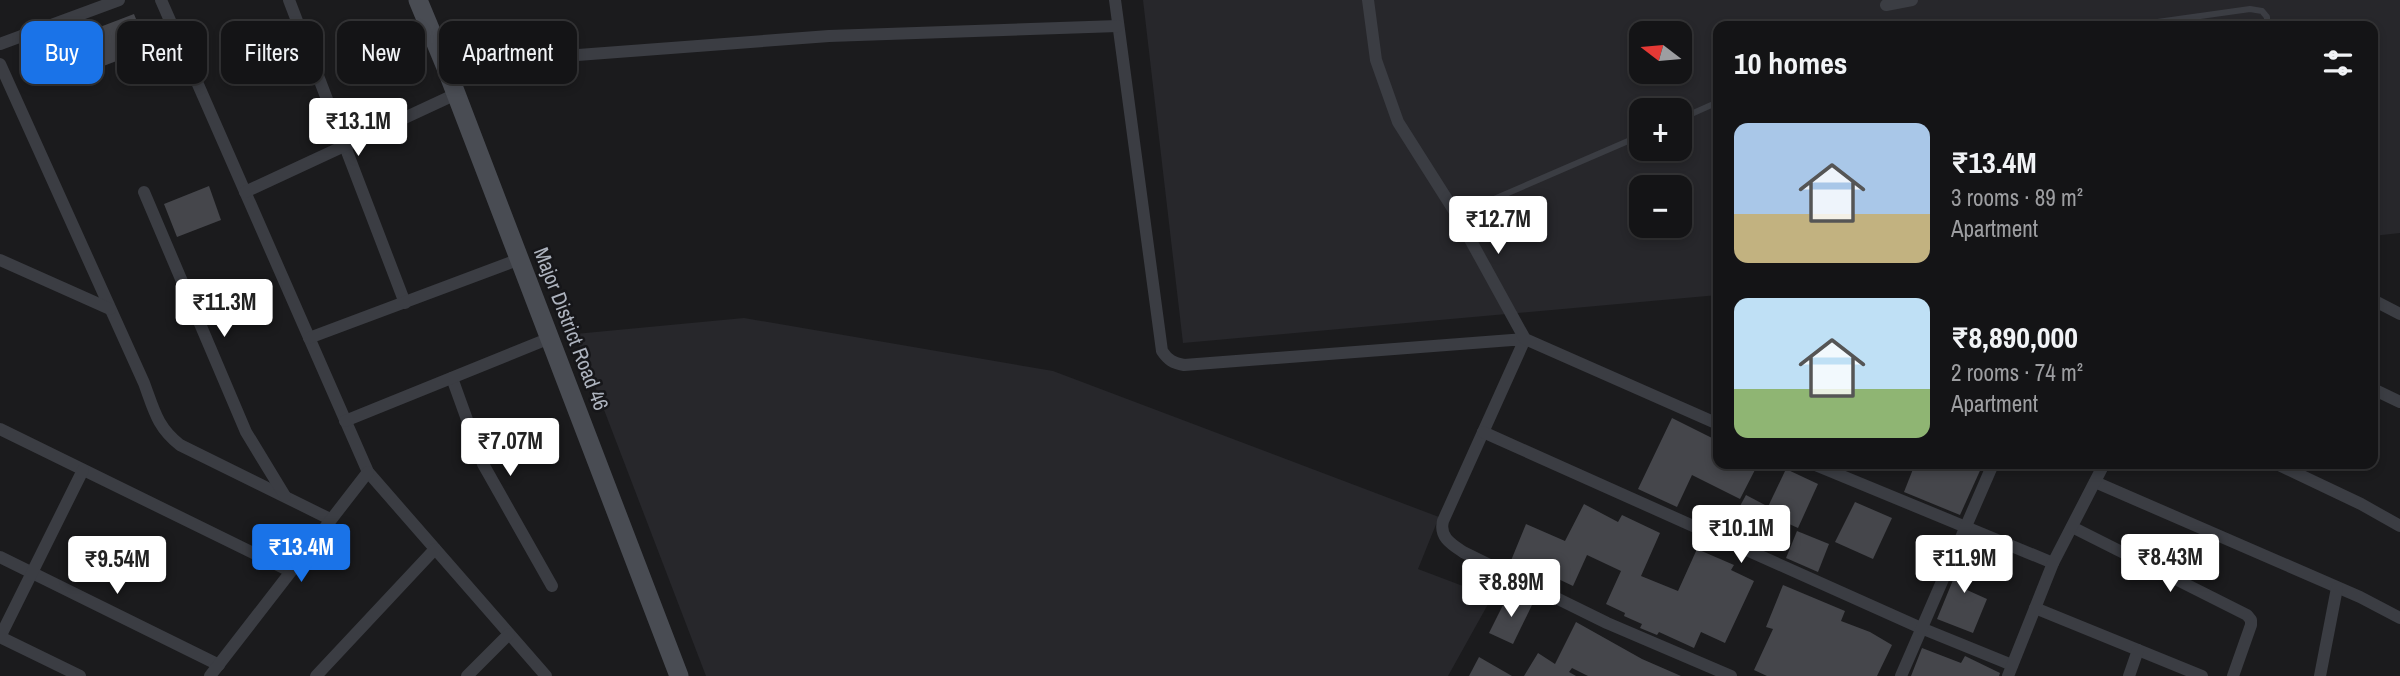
<!DOCTYPE html>
<meta charset="utf-8">
<style>
:root{--surface:#141416;--page:#1d1d1f;--text:#f1f3f6;--muted:#9d9ea1;--line:#333335;--accent:#1a73e8}
body{margin:0;font-family:"Archivo Narrow",sans-serif;background:var(--page);color:var(--text);height:100vh;display:flex;flex-direction:column;font-size:26px;white-space:nowrap}
*{box-sizing:border-box;margin:0}
p{font-size:23px;color:var(--muted)}
.icon{flex:none;width:38px;height:38px;fill:none;stroke:currentColor;stroke-width:2;stroke-linecap:round;stroke-linejoin:round}
.map{position:relative;flex:1;overflow:hidden}
.panel{position:absolute;left:1713px;top:21px;width:665px;height:448px;display:flex;flex-direction:column;background:var(--surface);border-radius:14px;box-shadow:0 4px 10px #0003,0 0 0 2px var(--line)}
.panel>*{flex:none}
.hud{position:absolute;left:21px;top:21px;width:665px;height:63px;display:flex;gap:14px}
.needle{width:46px;rotate:286deg}
.controls{position:absolute;left:1629px;top:21px;display:grid;gap:14px}
.controls a{display:grid;place-items:center;width:63px;height:63px;border-radius:14px;background:var(--surface);box-shadow:0 4px 10px #0003,0 0 0 2px var(--line);font-size:35px}
.price{position:absolute;translate:-50% -60px;padding:0 16px;border-radius:7px;background:#fff;color:#222;font-size:23px;line-height:46px;filter:drop-shadow(0 2px 4px #0008)}
.price::after{content:'';position:absolute;left:50%;top:42px;width:21px;height:16px;margin-left:-10px;background:inherit;clip-path:polygon(0 0,100% 0,50% 100%)}
.price.on{background:var(--accent);color:#fff}
ul{padding:0;list-style:none}
li{display:flex;align-items:center;gap:21px;height:175px;padding:0 21px}
li span{display:grid;place-items:center;flex:none;width:196px;height:140px;border-radius:14px;color:#555}
li>.icon{margin-inline-start:auto}
span .icon{width:84px;height:84px;fill:#fffc;stroke-width:1}
li b{font-size:30px}
h2{display:flex;justify-content:space-between;align-items:center;height:84px;padding:0 21px;font-size:30px}
.chip{padding:0 24px;border-radius:14px;background:var(--surface);box-shadow:0 4px 10px #0003,0 0 0 2px var(--line);font-size:24px;line-height:63px}
.chip.on{background:var(--accent);color:#fff}
.map>svg:first-child{display:block}
</style>
<div class="map">
<svg width="2400" height="676" viewBox="0 0 2400 676">
<rect width="100%" height="100%" fill="#1b1b1d"/>
<g fill="#27272b" fill-rule="evenodd">
<path d="M 1143,0 L 2400,0 L 2400,233 L 2373,236 L 2373,26 L 1718,26 L 1718,295 L 1183,343 ZM 1642,33 L 1680,33 L 1680,72 L 1642,72 ZM 1642,110 L 1680,110 L 1680,149 L 1642,149 ZM 1642,187 L 1680,187 L 1680,226 L 1642,226 Z"/>
<path d="M 744,318 L 1053,371 L 1439,517 L 1418,569 L 1492,597 L 1448,676 L 706,676 L 575,334 Z"/>
</g>
<g fill="#45464b">
<path d="M 134,14 L 148,49 L 93,70 L 79,35 Z"/>
<path d="M 209,186 L 221,220 L 177,237 L 164,204 Z"/>
<path d="M 1672,418 L 1718,441 L 1718,464 L 1758,464 L 1740,499 L 1692,475 L 1677,507 L 1638,489 Z"/>
<path d="M 1915,464 L 1983,464 L 1960,515 L 1904,492 Z"/>
<path d="M 1786,469 L 1818,484 L 1798,528 L 1765,513 Z"/>
<path d="M 1746,495 L 1765,505 L 1746,540 L 1727,530 Z"/>
<path d="M 1855,502 L 1892,518 L 1873,559 L 1835,542 Z"/>
<path d="M 1584,504 L 1618,522 L 1622,515 L 1660,533 L 1641,576 L 1678,591 L 1697,549 L 1734,565 L 1731,570 L 1754,581 L 1725,643 L 1701,632 L 1694,648 L 1659,632 L 1657,635 L 1640,628 L 1642,624 L 1624,616 L 1625,613 L 1606,604 L 1621,571 L 1587,555 L 1573,586 L 1533,567 L 1531,572 L 1510,563 L 1526,524 L 1565,541 Z"/>
<path d="M 1797,531 L 1829,544 L 1818,572 L 1786,558 Z"/>
<path d="M 1967,546 L 1983,553 L 1967,590 L 1987,599 L 1973,633 L 1937,619 Z"/>
<path d="M 1783,585 L 1845,611 L 1841,621 L 1870,632 L 1892,645 L 1877,676 L 1767,676 L 1754,670 L 1773,629 L 1766,627 Z"/>
<path d="M 1509,593 L 1532,605 L 1513,644 L 1489,633 Z"/>
<path d="M 1576,622 L 1642,659 L 1681,676 L 1588,676 L 1572,668 L 1569,672 L 1576,676 L 1524,676 L 1538,653 L 1555,664 Z"/>
<path d="M 1922,648 L 1961,663 L 1965,656 L 2000,673 L 1999,676 L 1911,676 Z"/>
<path d="M 1479,657 L 1512,676 L 1469,676 Z"/>
</g>
<g fill="none" stroke-linecap="round" stroke-linejoin="round">
<g stroke="#3b3d43" stroke-width="6">
<path d="M 2129,26 L 2250,9 L 2262,11 L 2267,17 L 2267,26"/>
<path d="M 1680,119 L 1718,102"/>
<path d="M 1457,215 L 1642,135"/>
</g>
<g stroke="#3b3d43" stroke-width="12">
<path d="M 161,0 L 368,472 L 546,676"/>
<path d="M 289,0 L 405,303"/>
<path d="M 1115,0 L 1162,351 C 1168,360 1173,363 1184,365 L 1525,339 L 1443,521 C 1439,537 1451,544 1463,552 L 1607,623 L 1731,676"/>
<path d="M 1368,0 L 1376,60 L 1398,122 L 1455,212 L 1525,339 L 1718,424"/>
<path d="M 1886,5 L 1912,0"/>
<path d="M 0,44 L 119,0"/>
<path d="M 0,64 L 144,383 C 154,410 157,427 180,445 L 330,519"/>
<path d="M 445,65 L 829,36 L 1118,26"/>
<path d="M 144,192 L 246,432 L 285,496"/>
<path d="M 245,192 L 456,94"/>
<path d="M 0,260 L 110,309"/>
<path d="M 2373,300 L 2400,314"/>
<path d="M 309,338 L 520,259"/>
<path d="M 452,378 L 483,464 L 552,586"/>
<path d="M 2373,389 L 2400,402"/>
<path d="M 345,421 L 550,338"/>
<path d="M 0,429 L 290,571"/>
<path d="M 1483,432 L 1921,628 L 2012,665"/>
<path d="M 1813,464 L 2053,563"/>
<path d="M 2277,464 L 2361,504 L 2400,526"/>
<path d="M 2095,482 L 2360,597 L 2400,618"/>
<path d="M 2072,527 L 2247,615 L 2251,620 L 2251,625 L 2233,676"/>
<path d="M 0,557 L 219,665"/>
<path d="M 2035,608 L 2202,676"/>
<path d="M 80,676 L 0,637 L 83,470"/>
<path d="M 210,676 L 368,472"/>
<path d="M 316,676 L 435,549"/>
<path d="M 467,676 L 509,634"/>
<path d="M 1901,676 L 1993,464"/>
<path d="M 2008,676 L 2053,563 L 2104,464"/>
<path d="M 2129,676 L 2138,650"/>
<path d="M 2320,676 L 2337,588"/>
</g>
<path stroke="#494c53" stroke-width="19" d="M 418,0 L 445,65 L 679,676"/>
</g>
<g text-anchor="middle" stroke-width="5" stroke-linejoin="round" paint-order="stroke">
<g font-size="21" fill="#adb3be" stroke="#161619">
<text transform="translate(571 329) rotate(69)" y="7">Major District Road 46</text>
</g>
</g>
</svg>
<div class="controls">
<a><svg class="needle" viewBox="-14 -14 28 28"><path d="M0-13l5 13h-10z" fill="#e53935"/><path d="M0 13l5-13h-10z" fill="#9d9ea1"/></svg></a>
<a>+</a>
<a>−</a>
</div>
<b class="price" style="left:358px;top:158px">₹13.1M</b>
<b class="price" style="left:1498px;top:256px">₹12.7M</b>
<b class="price" style="left:224px;top:339px">₹11.3M</b>
<b class="price" style="left:510px;top:478px">₹7.07M</b>
<b class="price" style="left:1741px;top:565px">₹10.1M</b>
<b class="price on" style="left:301px;top:584px">₹13.4M</b>
<b class="price" style="left:2170px;top:594px">₹8.43M</b>
<b class="price" style="left:1964px;top:595px">₹11.9M</b>
<b class="price" style="left:117px;top:596px">₹9.54M</b>
<b class="price" style="left:1511px;top:619px">₹8.89M</b>
<div class="hud">
<a class="chip on">Buy</a>
<a class="chip">Rent</a>
<a class="chip">Filters</a>
<a class="chip">New</a>
<a class="chip">Apartment</a>
</div>
<section class="panel">
<h2>10 homes<svg class="icon" aria-label="filters" viewBox="0 0 24 24"><path d="M4 7h16M4 17h16"/><circle cx="9" cy="7" r="2"/><circle cx="15" cy="17" r="2"/></svg></h2>
<ul>
<li><span style="background:linear-gradient(#a9c7e8 65%,#c2b280 0)"><svg class="icon" aria-label="home" viewBox="0 0 24 24"><path d="M3 11l9-7 9 7M6 9v11h12V9"/></svg></span><div><b>₹13.4M</b><p>3 rooms · 89 m²</p><p>Apartment</p></div></li>
<li><span style="background:linear-gradient(#bfe0f5 65%,#8fb573 0)"><svg class="icon" aria-label="home" viewBox="0 0 24 24"><path d="M3 11l9-7 9 7M6 9v11h12V9"/></svg></span><div><b>₹8,890,000</b><p>2 rooms · 74 m²</p><p>Apartment</p></div></li>
</ul>
</section>
</div>
